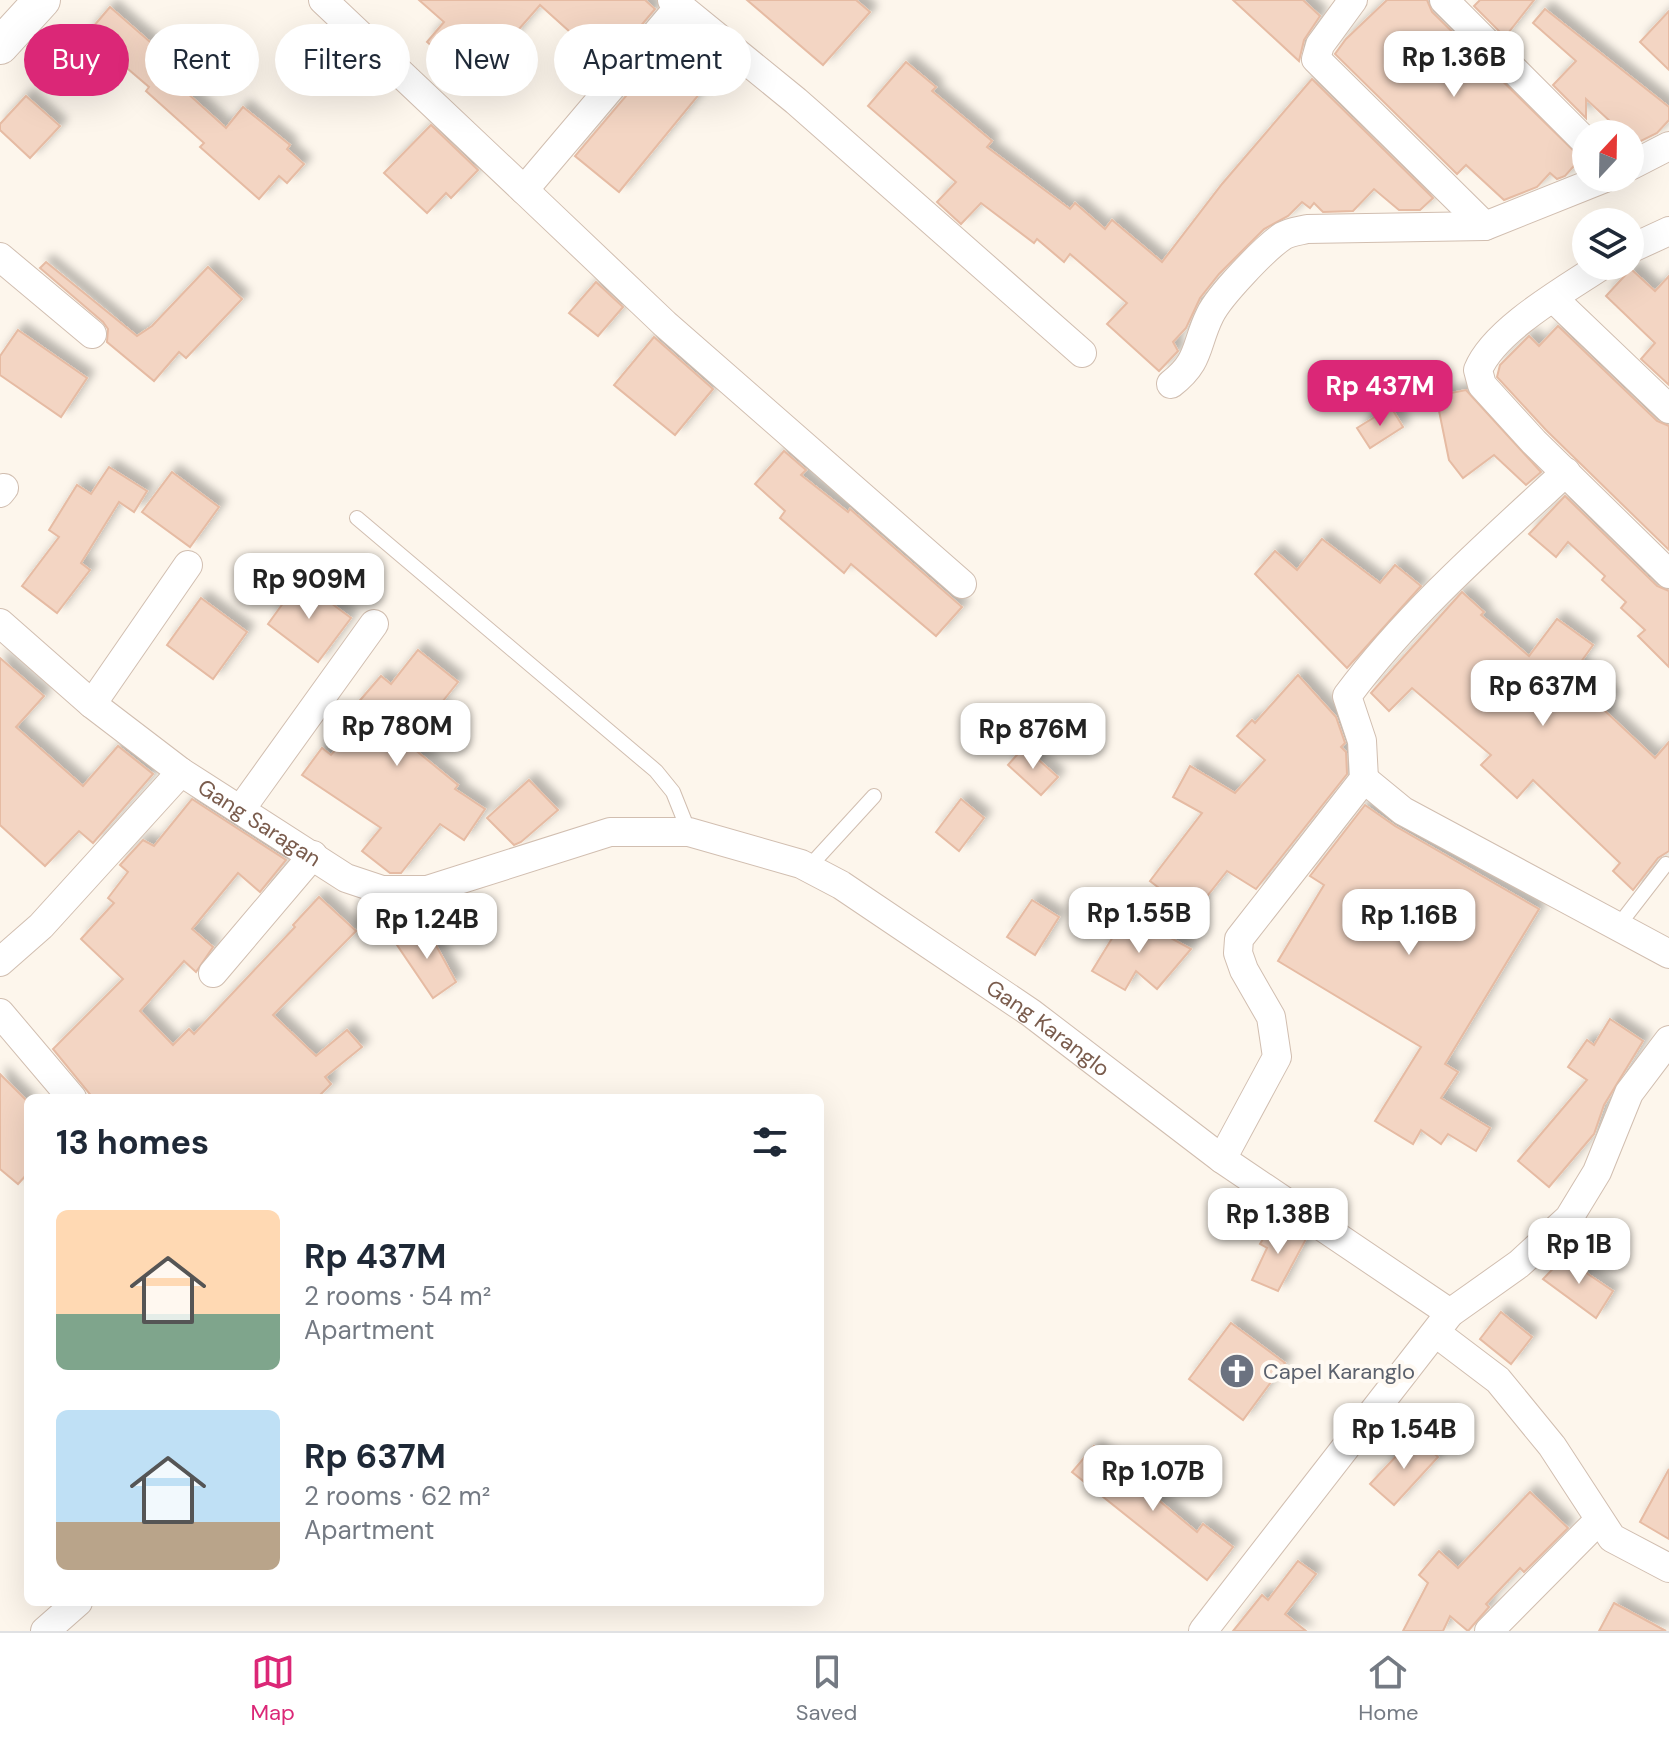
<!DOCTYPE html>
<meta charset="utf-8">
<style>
:root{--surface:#fff;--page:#f2f2f3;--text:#1f2937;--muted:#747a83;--line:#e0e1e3;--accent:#db2777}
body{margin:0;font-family:"DM Sans",sans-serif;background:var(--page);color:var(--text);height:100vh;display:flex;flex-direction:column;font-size:30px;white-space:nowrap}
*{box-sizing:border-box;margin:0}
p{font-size:26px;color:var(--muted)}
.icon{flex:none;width:44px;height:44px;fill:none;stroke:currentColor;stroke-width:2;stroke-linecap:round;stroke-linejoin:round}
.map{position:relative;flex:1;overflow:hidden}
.details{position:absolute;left:24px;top:1094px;width:800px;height:512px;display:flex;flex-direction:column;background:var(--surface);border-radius:12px;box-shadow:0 8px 32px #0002}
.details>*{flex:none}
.top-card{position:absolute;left:24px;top:24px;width:800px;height:72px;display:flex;gap:16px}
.needle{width:52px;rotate:22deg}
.buttons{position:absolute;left:1572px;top:120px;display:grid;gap:16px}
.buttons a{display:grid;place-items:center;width:72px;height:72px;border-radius:50%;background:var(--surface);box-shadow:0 8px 32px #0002;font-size:40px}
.price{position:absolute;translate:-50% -68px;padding:0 18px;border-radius:16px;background:#fff;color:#222;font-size:26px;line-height:52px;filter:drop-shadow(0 2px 4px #0008)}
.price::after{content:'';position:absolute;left:50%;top:48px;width:24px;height:18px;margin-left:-12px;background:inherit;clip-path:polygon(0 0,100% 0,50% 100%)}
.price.active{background:var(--accent);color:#fff}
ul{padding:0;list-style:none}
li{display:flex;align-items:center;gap:24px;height:200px;padding:0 32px}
li span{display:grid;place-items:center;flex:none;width:224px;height:160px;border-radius:12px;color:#555}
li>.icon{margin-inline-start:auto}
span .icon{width:96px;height:96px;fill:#fffc;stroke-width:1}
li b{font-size:34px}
h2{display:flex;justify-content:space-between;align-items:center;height:96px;padding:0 32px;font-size:34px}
.chip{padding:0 28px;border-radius:36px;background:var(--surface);box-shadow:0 8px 32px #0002;font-size:28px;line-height:72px}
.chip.active{background:var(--accent);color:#fff}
.menu{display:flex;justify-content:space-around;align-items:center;height:112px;border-top:2px solid var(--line);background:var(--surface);font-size:22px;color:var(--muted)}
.menu a{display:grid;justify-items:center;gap:4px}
.menu .active{color:var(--accent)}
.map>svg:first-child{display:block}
</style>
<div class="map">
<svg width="1669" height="1631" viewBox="0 0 1669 1631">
<defs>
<filter id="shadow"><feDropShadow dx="7" dy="-7" stdDeviation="4" flood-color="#0004"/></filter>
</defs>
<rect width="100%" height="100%" fill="#fdf6ec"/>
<g fill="#f3d5c3" stroke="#e6bba3" stroke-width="2" filter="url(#shadow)">
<path d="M 419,0 L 645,0 L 655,9 L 596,79 L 568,57 L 580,41 L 540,5 L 505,45 L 497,38 L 481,56 L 465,42 L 449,61 L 427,42 L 444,22 Z"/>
<path d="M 747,0 L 856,0 L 870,12 L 823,65 Z"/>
<path d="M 1233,0 L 1303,0 L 1320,16 L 1304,40 L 1299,61 Z"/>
<path d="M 1387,0 L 1427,0 L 1432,12 L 1581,158 L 1565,176 L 1557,179 L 1550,173 L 1537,187 L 1504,200 L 1466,165 L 1457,174 L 1335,54 L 1346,39 Z"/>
<path d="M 1480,0 L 1534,0 L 1505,37 L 1474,6 Z"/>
<path d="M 110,7 L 165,55 L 156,65 L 226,128 L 243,107 L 290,145 L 287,149 L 304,164 L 287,183 L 279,176 L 259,199 L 200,147 L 204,143 L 146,91 L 149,87 L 87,34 Z"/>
<path d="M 1545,9 L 1669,107 L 1669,120 L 1657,133 L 1635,144 L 1630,134 L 1624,134 L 1586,99 L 1586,118 L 1553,85 L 1576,61 L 1533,23 Z"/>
<path d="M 1669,11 L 1669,70 L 1640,42 Z"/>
<path d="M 659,57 L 701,92 L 619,192 L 575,156 Z"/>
<path d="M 906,62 L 936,87 L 932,91 L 992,141 L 987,147 L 1070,209 L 1075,203 L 1105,229 L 1112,220 L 1162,262 L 1222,184 L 1312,79 L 1433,198 L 1420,210 L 1399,210 L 1374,189 L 1353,211 L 1323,212 L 1314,203 L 1310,208 L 1302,202 L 1288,216 L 1264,229 L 1219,274 L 1200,298 L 1186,328 L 1173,342 L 1178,351 L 1159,371 L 1107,324 L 1127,303 L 1070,254 L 1064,262 L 1037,239 L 1034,243 L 981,203 L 961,224 L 937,202 L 956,182 L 868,106 Z"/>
<path d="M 26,96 L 60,126 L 30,158 L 0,130 L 0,124 Z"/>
<path d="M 431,125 L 478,170 L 451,198 L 446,193 L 427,213 L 384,173 Z"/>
<path d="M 46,262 L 137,336 L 152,326 L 208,267 L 242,299 L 186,358 L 179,352 L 154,381 L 107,342 L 108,329 L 103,322 L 40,268 Z"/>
<path d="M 1631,269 L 1655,291 L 1669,276 L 1669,385 L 1641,359 L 1655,343 L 1606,296 Z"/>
<path d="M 596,282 L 623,307 L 598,336 L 569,313 Z"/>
<path d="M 1558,326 L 1657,421 L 1669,426 L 1669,550 L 1546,430 L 1497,377 L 1500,365 L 1529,336 L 1539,346 Z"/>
<path d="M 18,330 L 87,378 L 61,417 L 0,375 L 0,356 Z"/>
<path d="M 654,337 L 713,389 L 675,435 L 614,385 Z"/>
<path d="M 1466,390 L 1541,472 L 1526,485 L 1494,455 L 1463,478 L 1449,460 L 1436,396 Z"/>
<path d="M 1391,407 L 1403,427 L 1370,448 L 1357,428 Z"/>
<path d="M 784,451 L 806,470 L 801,475 L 848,512 L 850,509 L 962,607 L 936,636 L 851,564 L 844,573 L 780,518 L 785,511 L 755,484 Z"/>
<path d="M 109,467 L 147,491 L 134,512 L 119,502 L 81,563 L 90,570 L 57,613 L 22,586 L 59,537 L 49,530 L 77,485 L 91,494 Z"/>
<path d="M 172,472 L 219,507 L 190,547 L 142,512 Z"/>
<path d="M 1565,496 L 1657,586 L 1669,591 L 1669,667 L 1638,636 L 1645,630 L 1621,608 L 1626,602 L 1602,580 L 1605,576 L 1568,542 L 1556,557 L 1529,534 Z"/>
<path d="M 1322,539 L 1380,583 L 1395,565 L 1421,586 L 1347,668 L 1255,574 L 1275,551 L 1297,570 Z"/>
<path d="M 300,580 L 351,618 L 318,662 L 268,624 Z"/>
<path d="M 1462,592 L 1484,612 L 1481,615 L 1529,656 L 1557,619 L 1593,645 L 1578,666 L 1614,699 L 1604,710 L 1655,758 L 1669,742 L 1669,851 L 1658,858 L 1633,890 L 1613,871 L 1620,863 L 1533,780 L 1517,798 L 1481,765 L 1491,755 L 1412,688 L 1389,711 L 1371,693 Z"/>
<path d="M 201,598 L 247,632 L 213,679 L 167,645 Z"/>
<path d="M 418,650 L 458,682 L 431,716 L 435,719 L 413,748 L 458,785 L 455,789 L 485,809 L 464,840 L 440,824 L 401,873 L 390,873 L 362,851 L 381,828 L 302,775 L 322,748 L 331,755 L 367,714 L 356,705 L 381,676 L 391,684 Z"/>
<path d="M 0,658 L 44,696 L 16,727 L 83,786 L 118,746 L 153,774 L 93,843 L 79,831 L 45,866 L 0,825 Z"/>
<path d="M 1298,675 L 1336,717 L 1345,743 L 1341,747 L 1346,752 L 1347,774 L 1256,889 L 1227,871 L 1193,914 L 1150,881 L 1202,813 L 1173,797 L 1190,766 L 1235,793 L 1265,760 L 1237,736 L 1252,720 L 1255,723 Z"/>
<path d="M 1024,747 L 1058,777 L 1041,795 L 1008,765 Z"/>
<path d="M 529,780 L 558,810 L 521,842 L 514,845 L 487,818 Z"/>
<path d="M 192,799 L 286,860 L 260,892 L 238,873 L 192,929 L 213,947 L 196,972 L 184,961 L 140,1011 L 173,1045 L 189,1029 L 194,1034 L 295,927 L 293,925 L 319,897 L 356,931 L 273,1015 L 316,1056 L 347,1030 L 362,1047 L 325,1077 L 331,1084 L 317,1098 L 93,1098 L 53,1049 L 123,979 L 81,939 L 114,903 L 108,898 L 128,872 L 120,865 L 143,840 L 154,846 Z"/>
<path d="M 961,799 L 984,818 L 959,851 L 936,832 Z"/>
<path d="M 1365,805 L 1395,826 L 1539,909 L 1445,1064 L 1458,1072 L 1441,1098 L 1490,1128 L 1476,1151 L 1448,1134 L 1441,1144 L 1421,1130 L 1413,1144 L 1375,1121 L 1421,1047 L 1278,961 L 1324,885 L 1310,876 Z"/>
<path d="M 1032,900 L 1059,917 L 1035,955 L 1007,937 Z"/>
<path d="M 1127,914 L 1191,949 L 1157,989 L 1136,971 L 1125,990 L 1092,971 Z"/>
<path d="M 425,925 L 456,982 L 433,998 L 395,942 Z"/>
<path d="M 1610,1019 L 1643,1041 L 1604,1105 L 1594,1134 L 1549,1187 L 1518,1161 L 1587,1080 L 1568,1067 L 1587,1040 L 1594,1045 Z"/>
<path d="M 0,1074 L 28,1102 L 28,1173 L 18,1184 L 0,1169 Z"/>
<path d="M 1274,1221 L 1306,1239 L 1278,1291 L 1252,1280 L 1267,1248 L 1260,1244 Z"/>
<path d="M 1567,1254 L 1588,1274 L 1613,1291 L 1596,1318 L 1543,1279 Z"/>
<path d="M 1501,1312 L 1532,1337 L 1511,1364 L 1480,1339 Z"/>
<path d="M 1231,1323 L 1285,1363 L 1243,1420 L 1189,1379 Z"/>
<path d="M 1415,1436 L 1438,1457 L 1394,1505 L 1370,1484 Z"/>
<path d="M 1094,1446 L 1125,1472 L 1128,1468 L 1160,1492 L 1156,1498 L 1197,1532 L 1203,1524 L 1233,1547 L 1207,1580 L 1072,1472 Z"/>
<path d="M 1669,1469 L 1669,1539 L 1640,1522 Z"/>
<path d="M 1530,1492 L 1568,1528 L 1524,1572 L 1520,1568 L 1486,1604 L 1489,1607 L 1468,1631 L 1450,1616 L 1443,1631 L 1403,1631 L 1428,1583 L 1419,1575 L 1439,1551 L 1458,1568 Z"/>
<path d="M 1298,1561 L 1316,1574 L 1285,1614 L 1306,1631 L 1233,1631 L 1262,1595 L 1268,1600 Z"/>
<path d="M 1614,1603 L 1666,1631 L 1599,1631 Z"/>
</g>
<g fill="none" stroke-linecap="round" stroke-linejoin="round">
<defs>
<g id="service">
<path d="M 357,518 L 656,771 L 673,792 L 689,832"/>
<path d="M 808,868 L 874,796"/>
<path d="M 1618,926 L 1666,864"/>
</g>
<g id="minor">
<path d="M 323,0 L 524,190 L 679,7"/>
<path d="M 672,0 L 796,101 L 1082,353"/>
<path d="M 1353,0 L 1320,45 L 1316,59 L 1485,226"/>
<path d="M 1444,0 L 1586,142"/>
<path d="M 1630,166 L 1669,146"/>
<path d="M 524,190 L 665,324 L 962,584"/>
<path d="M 1630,249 L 1669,231"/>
<path d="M 0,257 L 92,334"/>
<path d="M 1601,266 C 1565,290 1494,330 1478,370 L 1482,385 L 1534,442 L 1669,574"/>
<path d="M 1553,298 L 1669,409"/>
<path d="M 1171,384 C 1201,361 1195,345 1210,315 C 1219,296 1265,248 1283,236 C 1290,232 1299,231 1307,229 L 1485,226 L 1605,178"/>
<path d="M 0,493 L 4,488"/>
<path id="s1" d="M 0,623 L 92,704 L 181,772 L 346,878 L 382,890 L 427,890 L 610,832 L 689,832 L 801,864 L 841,885 L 1031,1013 L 1222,1159 L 1450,1313"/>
<path d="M 92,704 L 188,565"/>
<path d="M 1364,779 L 1403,811 L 1669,954"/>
<path d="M 241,809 L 374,624"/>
<path d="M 0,962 L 41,926 L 181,772"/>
<path d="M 213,973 L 313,855"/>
<path d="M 0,1013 L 72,1098"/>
<path d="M 1222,1159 L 1277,1057 L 1271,1017 L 1244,970 L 1238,953 L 1239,939 L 1364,779 L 1362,741 L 1347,696 C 1409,613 1490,542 1566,472"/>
<path d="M 1436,1333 L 1498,1380 L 1552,1446 L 1612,1538 L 1669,1568"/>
<path d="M 45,1631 L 78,1602"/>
<path d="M 1203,1631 L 1450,1313 L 1519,1264 L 1569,1218 L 1597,1172 L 1629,1093 L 1669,1040"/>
<path d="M 1489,1631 L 1598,1521"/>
</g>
<path id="tertiary" d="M 0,46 L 42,0"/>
</defs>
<use href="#service" stroke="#d1beb0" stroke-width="16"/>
<use href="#minor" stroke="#d1beb0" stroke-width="30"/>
<use href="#tertiary" stroke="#d1beb0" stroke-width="38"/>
<use href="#service" stroke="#fff" stroke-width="14"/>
<use href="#minor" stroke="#fff" stroke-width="28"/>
<use href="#tertiary" stroke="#fff" stroke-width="36"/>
</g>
<defs>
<symbol id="church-disc" viewBox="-11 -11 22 22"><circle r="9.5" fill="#6b7280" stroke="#fffaf3"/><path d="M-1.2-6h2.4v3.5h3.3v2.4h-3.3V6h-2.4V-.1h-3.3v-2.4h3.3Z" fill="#fff"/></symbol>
</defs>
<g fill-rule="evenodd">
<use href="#church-disc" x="1217" y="1351" width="40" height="40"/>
</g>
<g text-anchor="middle" stroke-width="8" stroke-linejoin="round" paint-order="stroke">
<g font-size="22" fill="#7a5c4d" stroke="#fffaf3">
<text dy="8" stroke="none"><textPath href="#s1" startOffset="328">Gang Saragan</textPath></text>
<text dy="8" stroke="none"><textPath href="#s1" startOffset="1198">Gang Karanglo</textPath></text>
</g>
<g font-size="22" fill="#5b616d" stroke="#fffaf3" text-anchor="start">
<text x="1263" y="1379">Capel Karanglo</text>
</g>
</g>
</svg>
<div class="buttons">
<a><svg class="needle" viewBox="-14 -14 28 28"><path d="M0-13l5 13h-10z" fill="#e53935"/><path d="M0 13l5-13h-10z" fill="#747a83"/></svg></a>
<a><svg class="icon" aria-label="layers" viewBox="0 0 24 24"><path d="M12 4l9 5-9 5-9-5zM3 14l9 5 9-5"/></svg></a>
</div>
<b class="price" style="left:1454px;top:99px">Rp 1.36B</b>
<b class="price active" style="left:1380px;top:428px">Rp 437M</b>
<b class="price" style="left:309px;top:621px">Rp 909M</b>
<b class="price" style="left:1543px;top:728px">Rp 637M</b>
<b class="price" style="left:397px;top:768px">Rp 780M</b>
<b class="price" style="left:1033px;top:771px">Rp 876M</b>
<b class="price" style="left:1139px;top:955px">Rp 1.55B</b>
<b class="price" style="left:1409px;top:957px">Rp 1.16B</b>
<b class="price" style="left:427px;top:961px">Rp 1.24B</b>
<b class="price" style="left:1278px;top:1256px">Rp 1.38B</b>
<b class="price" style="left:1579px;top:1286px">Rp 1B</b>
<b class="price" style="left:1404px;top:1471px">Rp 1.54B</b>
<b class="price" style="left:1153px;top:1513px">Rp 1.07B</b>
<div class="top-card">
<a class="chip active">Buy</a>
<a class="chip">Rent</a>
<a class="chip">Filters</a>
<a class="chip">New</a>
<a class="chip">Apartment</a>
</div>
<section class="details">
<h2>13 homes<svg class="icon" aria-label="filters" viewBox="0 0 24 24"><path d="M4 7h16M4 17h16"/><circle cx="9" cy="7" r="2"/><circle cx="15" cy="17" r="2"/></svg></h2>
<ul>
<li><span style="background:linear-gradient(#ffd9b3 65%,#7fa58c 0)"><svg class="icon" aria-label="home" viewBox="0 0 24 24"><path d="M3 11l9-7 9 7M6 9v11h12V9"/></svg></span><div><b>Rp 437M</b><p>2 rooms · 54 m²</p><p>Apartment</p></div></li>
<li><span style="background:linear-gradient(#bfe0f5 70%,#b9a48a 0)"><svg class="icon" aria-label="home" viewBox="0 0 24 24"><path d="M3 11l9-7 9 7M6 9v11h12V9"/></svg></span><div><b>Rp 637M</b><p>2 rooms · 62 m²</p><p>Apartment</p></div></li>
</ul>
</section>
</div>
<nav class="menu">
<a class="active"><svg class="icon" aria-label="map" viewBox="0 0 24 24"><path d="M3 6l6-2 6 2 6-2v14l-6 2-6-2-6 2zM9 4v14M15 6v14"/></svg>Map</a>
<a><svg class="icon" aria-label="saved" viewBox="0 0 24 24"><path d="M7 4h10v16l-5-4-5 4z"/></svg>Saved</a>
<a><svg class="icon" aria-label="home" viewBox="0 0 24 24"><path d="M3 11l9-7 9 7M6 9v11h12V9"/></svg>Home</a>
</nav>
